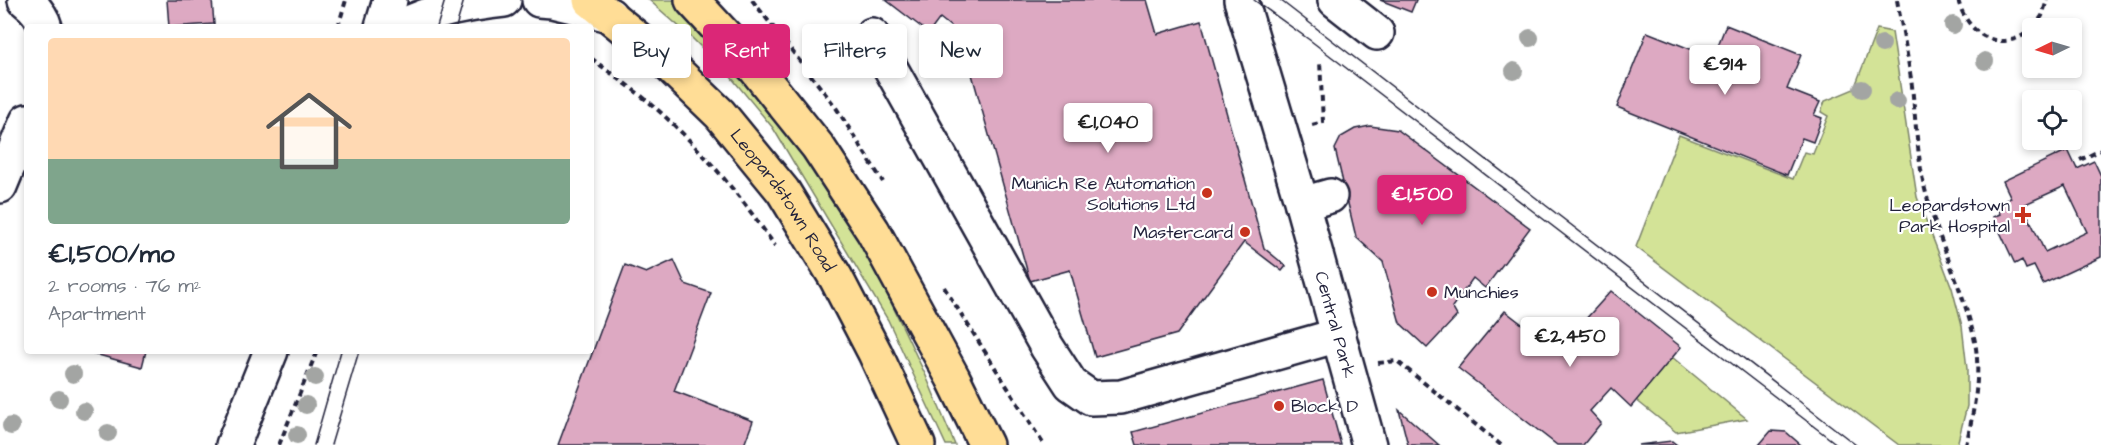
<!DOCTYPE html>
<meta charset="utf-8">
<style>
:root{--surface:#fff;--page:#f2f2f3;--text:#1f2937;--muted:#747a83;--accent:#db2777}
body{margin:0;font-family:"Architects Daughter",sans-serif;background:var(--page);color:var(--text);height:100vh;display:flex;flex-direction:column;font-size:22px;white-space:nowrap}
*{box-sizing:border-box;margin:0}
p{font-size:20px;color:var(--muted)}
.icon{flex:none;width:33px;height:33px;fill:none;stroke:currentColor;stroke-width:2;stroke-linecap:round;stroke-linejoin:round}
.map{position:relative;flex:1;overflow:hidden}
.drawer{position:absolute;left:24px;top:24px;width:570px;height:330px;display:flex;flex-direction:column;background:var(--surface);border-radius:6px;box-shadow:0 3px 9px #0003}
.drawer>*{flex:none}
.guide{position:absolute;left:612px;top:24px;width:570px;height:54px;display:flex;gap:12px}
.needle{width:39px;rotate:265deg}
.fabs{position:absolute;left:2022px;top:18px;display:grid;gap:12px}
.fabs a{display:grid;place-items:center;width:60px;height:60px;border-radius:6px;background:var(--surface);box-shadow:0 3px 9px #0003;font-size:30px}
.price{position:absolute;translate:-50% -51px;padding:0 14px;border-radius:6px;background:#fff;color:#222;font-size:20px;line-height:39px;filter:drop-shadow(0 2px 3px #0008)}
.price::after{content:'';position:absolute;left:50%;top:36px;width:18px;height:14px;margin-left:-9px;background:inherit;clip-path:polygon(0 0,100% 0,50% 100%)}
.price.on{background:var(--accent);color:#fff}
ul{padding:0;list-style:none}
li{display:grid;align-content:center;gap:12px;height:318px;padding:0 24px}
li span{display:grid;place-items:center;height:186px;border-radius:6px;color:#555}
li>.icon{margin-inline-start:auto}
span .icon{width:108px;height:108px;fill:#fffc;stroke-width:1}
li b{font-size:26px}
.chip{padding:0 21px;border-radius:6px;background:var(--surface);box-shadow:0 3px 9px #0003;font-size:21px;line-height:54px}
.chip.on{background:var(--accent);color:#fff}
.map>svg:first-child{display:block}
</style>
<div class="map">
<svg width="2101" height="445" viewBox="0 0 2101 445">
<rect width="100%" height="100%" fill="#fff"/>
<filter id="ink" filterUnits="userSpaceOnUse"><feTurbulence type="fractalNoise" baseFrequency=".0167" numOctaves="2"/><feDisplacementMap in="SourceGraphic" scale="12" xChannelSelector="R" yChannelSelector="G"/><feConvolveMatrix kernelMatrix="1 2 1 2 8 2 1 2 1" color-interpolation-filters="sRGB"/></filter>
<g filter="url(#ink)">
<g fill="#d3e397" stroke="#7a8269" stroke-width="1.5">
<path d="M 649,0 L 675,0 L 759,94 L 856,229 L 926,376 L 955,445 L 946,445 L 888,320 L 773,128 L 731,77 L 692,38 Z"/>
<path d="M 1877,29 L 1892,32 L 1917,197 L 1952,288 L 1962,326 L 1967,369 L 1967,406 L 1957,445 L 1899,445 L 1636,247 L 1679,135 L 1793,179 L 1804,152 L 1813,154 L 1828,116 L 1821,112 L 1825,101 L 1854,89 Z"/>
<path d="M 1672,357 L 1747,419 L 1676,432 L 1636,400 Z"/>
</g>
<g fill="#dda9c2" stroke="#22223b" stroke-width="1.5" fill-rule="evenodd">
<path d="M 167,0 L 212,0 L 214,24 L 169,27 Z"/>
<path d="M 886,0 L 1147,0 L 1157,34 L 1201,21 L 1264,248 L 1286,266 L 1282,271 L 1244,242 L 1177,334 L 1095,357 L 1070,270 L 1030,281 L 961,35 L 940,18 L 929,33 Z"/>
<path d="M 1380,0 L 1416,0 L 1411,12 Z"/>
<path d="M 1726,25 L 1801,55 L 1787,89 L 1820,102 L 1814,115 L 1822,118 L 1813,142 L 1802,138 L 1787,175 L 1617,107 L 1647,32 L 1713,58 Z"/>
<path d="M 1370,126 L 1398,130 L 1530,228 L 1485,288 L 1473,278 L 1452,307 L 1457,316 L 1427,348 L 1400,323 L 1383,262 L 1356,237 L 1335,149 L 1341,137 L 1355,129 Z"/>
<path d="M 2068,150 L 2077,169 L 2094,161 L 2101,176 L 2101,257 L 2043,284 L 2034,266 L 2026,269 L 2022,260 L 2015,264 L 1993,217 L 2000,214 L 1996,205 L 2011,198 L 2003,181 ZM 2065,186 L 2087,232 L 2045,252 L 2023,205 Z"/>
<path d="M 674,260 L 685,284 L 711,293 L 674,391 L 753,421 L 744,445 L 558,445 L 625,265 L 646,273 Z"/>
<path d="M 1611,291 L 1681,347 L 1631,407 L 1611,388 L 1590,411 L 1601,423 L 1583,445 L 1557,445 L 1458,368 L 1505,311 L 1557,351 Z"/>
<path d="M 84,351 L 146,351 L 142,367 Z"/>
<path d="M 1323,380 L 1341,445 L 1137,445 L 1133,432 Z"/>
<path d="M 1399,410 L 1439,445 L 1408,445 Z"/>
<path d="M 1771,431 L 1786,432 L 1801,445 L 1759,445 Z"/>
<path d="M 1672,441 L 1677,445 L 1638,445 Z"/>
</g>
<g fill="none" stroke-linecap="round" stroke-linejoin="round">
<defs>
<g id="minor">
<path d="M 25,0 C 34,7 42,16 45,27"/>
<path d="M 539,0 L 552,1 L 610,15"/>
<path id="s1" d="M 1241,0 L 1302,204 L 1369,445"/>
<path d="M 1335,0 L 1377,33"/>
<path d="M 382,27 L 390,0"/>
<path d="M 400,27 C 433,10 468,4 504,0"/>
<path d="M 872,35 L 1047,347 L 1071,384 L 1091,398 L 1121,397 L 1339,335"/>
<path d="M 0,186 L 27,121"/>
<path d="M 1302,204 L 1330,196"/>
<path d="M 233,445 L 271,351"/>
</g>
<g id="highway">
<path id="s2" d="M 590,0 L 665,61 L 720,114 L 783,191 L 836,278 L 875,353 L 918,445"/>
<path d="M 692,0 L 754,67 L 818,147 L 873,231 L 953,378 L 986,445"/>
</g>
</defs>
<use href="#minor" stroke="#22223b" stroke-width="38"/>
<use href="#highway" stroke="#22223b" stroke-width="38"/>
<g stroke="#22223b" stroke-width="4" stroke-dasharray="6 4.5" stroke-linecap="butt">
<path d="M 752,0 L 835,106 L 883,182"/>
<path d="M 1897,0 C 1902,28 1908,57 1912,86 C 1915,115 1917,146 1922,176 C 1933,231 1961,282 1974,337 C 1982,373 1974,410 1966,445"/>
<path d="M 1958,0 C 1968,36 2001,55 2032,29"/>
<path d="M 338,27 L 346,0"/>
<path d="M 2033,28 L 2042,16 L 2047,0"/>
<path d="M 591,58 C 610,73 631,87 650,103 C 698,145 739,193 775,246"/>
<path d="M 1312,125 L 1323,122 L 1320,61"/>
<path d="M 2080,160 L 2101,150"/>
<path d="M 944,287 L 1044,445"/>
<path d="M 1378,363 L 1397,361 L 1501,445"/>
<path d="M 279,445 L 317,351"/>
</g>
<use href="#minor" stroke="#fff" stroke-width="33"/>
<use href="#highway" stroke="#ffdd96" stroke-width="33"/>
<g stroke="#22223b" stroke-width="1.5">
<path d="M 1254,0 L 1311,41 L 1838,445"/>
<path d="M 1280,0 L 1856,445"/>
<path d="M 437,27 L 445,0"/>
<path d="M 456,27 L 464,0"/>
<path d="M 314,445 L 341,351"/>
<path d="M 331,445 L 359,351"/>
</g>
</g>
<g fill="#a3a5a3">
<circle cx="1953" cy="25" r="9"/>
<circle cx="1530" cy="38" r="9"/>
<circle cx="1882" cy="44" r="9"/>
<circle cx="1985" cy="61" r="9"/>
<circle cx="1514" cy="71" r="9"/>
<circle cx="1862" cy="89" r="9"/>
<circle cx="1897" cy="101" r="9"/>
<circle cx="73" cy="374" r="9"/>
<circle cx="315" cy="377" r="9"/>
<circle cx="59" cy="399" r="9"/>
<circle cx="306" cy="405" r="9"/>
<circle cx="84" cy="411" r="9"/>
<circle cx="11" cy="426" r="9"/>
<circle cx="108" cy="433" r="9"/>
<circle cx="297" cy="435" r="9"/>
</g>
</g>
<g fill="#c8321e" stroke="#fff" stroke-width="2">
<circle cx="1207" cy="193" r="6"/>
<path d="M2020 206h6v6h6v6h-6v6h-6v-6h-6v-6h6z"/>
<circle cx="1245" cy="232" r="6"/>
<circle cx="1432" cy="292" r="6"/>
<circle cx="1279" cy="406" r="6"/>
</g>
<g text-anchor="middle" stroke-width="4.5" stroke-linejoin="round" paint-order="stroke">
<g font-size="18" fill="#22223b" stroke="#fff" text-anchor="end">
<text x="1195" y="189">Munich Re Automation<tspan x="1195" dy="21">Solutions Ltd</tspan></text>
<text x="2010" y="211">Leopardstown<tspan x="2010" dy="21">Park Hospital</tspan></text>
<text x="1233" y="238">Mastercard</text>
<text x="1444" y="298" text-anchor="start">Munchies</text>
<text x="1291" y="412" text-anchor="start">Block D</text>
</g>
<g font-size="18" fill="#22223b" stroke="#fff">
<text dy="6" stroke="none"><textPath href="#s2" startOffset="280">Leopardstown Road</textPath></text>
<text dy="6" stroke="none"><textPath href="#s1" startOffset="338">Central Park</textPath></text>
</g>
</g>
</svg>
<div class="fabs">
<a><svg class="needle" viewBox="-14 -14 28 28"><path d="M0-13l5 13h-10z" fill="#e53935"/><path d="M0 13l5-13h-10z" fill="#747a83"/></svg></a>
<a><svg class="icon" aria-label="locate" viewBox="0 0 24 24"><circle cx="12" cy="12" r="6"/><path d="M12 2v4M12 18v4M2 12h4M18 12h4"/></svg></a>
</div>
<b class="price" style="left:1725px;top:96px">€914</b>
<b class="price" style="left:1108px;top:154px">€1,040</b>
<b class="price on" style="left:1422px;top:226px">€1,500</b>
<b class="price" style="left:1570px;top:368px">€2,450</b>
<div class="guide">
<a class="chip">Buy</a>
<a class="chip on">Rent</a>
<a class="chip">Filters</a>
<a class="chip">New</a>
</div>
<section class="drawer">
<ul>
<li><span style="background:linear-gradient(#ffd9b3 65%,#7fa58c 0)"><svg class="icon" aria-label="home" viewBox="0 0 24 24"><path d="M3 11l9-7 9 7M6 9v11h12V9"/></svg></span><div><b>€1,500/mo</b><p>2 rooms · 76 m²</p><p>Apartment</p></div></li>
</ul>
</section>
</div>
